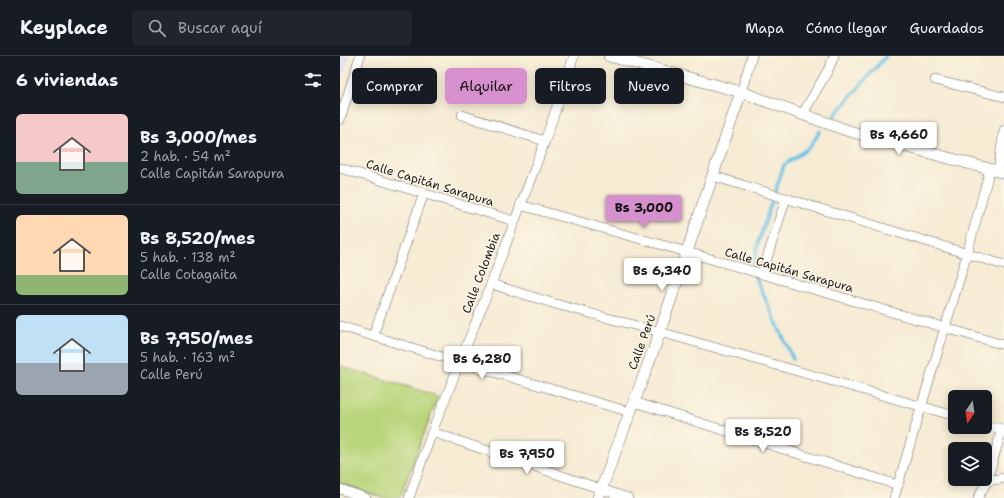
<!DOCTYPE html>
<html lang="es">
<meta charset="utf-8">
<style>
:root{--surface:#171b24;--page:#20242c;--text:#f1f3f6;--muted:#9ea1a6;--line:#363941;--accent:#d690ce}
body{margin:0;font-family:"Shantell Sans",sans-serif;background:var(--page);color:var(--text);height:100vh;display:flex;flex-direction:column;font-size:15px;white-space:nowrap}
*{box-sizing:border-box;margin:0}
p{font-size:13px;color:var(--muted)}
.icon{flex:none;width:22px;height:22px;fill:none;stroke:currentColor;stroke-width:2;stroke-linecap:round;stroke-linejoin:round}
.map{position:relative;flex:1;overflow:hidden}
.details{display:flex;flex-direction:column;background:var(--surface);width:340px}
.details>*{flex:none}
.top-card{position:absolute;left:12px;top:12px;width:380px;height:36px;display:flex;gap:8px}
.needle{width:26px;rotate:193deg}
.tools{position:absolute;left:608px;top:334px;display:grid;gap:8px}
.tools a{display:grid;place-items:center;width:44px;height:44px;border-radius:6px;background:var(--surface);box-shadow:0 2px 10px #0003;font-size:20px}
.price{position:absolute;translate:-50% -34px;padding:0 9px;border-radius:4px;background:#fff;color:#222;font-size:13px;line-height:26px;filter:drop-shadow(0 1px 2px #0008)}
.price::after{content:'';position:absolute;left:50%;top:24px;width:12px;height:9px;margin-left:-6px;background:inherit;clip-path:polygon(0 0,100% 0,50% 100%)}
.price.selected{background:var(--accent);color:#111}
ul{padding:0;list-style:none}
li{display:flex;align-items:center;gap:12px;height:100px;padding:0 16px}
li+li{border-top:1px solid var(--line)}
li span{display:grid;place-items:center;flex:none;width:112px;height:80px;border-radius:6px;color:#555}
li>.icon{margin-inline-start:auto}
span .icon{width:48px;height:48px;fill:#fffc;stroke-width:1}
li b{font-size:17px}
h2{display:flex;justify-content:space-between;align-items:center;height:48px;padding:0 16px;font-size:17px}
.chip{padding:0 14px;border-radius:6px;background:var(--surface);box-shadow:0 2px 10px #0003;font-size:14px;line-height:36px}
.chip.selected{background:var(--accent);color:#111}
header{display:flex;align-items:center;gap:24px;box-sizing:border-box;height:56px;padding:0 20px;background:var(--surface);border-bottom:1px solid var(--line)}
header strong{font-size:19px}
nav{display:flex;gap:22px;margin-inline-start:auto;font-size:14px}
.search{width:280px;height:36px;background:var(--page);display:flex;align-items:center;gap:10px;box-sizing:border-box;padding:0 14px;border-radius:6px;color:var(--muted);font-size:15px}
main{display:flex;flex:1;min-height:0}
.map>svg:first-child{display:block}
</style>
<header>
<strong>Keyplace</strong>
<div class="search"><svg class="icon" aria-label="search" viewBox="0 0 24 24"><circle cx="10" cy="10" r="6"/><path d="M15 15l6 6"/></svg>Buscar aquí</div>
<nav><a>Mapa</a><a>Cómo llegar</a><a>Guardados</a></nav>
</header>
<main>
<section class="details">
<h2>6 viviendas<svg class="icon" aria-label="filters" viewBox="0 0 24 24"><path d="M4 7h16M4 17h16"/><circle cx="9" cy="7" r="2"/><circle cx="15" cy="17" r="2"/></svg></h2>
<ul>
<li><span style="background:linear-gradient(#f6c9c9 60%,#7fa58c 0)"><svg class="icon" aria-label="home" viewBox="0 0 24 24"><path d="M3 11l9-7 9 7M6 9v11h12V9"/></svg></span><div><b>Bs 3,000/mes</b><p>2 hab. · 54 m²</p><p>Calle Capitán Sarapura</p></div></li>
<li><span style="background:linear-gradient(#ffd9b3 75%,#8fb573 0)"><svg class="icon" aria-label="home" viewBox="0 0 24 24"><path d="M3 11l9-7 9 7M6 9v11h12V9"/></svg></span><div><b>Bs 8,520/mes</b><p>5 hab. · 138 m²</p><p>Calle Cotagaita</p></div></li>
<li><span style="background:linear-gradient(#bfe0f5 60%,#9aa5b1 0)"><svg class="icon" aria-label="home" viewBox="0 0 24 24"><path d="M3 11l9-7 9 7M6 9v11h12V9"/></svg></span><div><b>Bs 7,950/mes</b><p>5 hab. · 163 m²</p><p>Calle Perú</p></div></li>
</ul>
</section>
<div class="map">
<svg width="664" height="442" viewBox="0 0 664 442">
<rect width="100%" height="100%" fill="#fcf5e5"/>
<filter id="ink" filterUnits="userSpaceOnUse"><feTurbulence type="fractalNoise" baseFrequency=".025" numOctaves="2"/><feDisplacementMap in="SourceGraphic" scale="8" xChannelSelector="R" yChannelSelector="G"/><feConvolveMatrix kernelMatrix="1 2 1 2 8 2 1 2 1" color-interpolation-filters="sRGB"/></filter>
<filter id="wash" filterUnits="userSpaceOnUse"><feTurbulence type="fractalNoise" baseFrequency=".012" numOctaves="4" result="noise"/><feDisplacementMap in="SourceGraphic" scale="16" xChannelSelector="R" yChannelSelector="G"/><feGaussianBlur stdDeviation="0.9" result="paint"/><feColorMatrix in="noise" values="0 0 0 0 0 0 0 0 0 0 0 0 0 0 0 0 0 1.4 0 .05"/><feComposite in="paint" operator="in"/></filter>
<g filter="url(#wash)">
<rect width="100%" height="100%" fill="#f6ebd3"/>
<path fill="#dbd6f7" d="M 0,0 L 10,0 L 4,18 L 0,17 Z"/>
<path fill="#b9d57b" stroke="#6a784c" d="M 0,310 L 98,340 L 60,442 L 43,442 L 0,427 Z"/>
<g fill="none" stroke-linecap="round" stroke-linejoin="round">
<g stroke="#6ac2e7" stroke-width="3.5">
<path d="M 494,60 L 546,0"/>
<path d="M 453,303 L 413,216 L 418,187 L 444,109 L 470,91 L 480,75"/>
</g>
</g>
</g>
<g filter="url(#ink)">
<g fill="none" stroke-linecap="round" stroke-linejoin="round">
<defs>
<g id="minor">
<path d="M 595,24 L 664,41"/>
<path d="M 401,36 L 412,0"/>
<path d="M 122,59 L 205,85"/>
<path d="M 462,59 L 488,14 L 494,0"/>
<path d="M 0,64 L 20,0"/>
<path d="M 0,112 L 174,165"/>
<path d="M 658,115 L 664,74"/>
<path d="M 373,120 L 664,209"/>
<path d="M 180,149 L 347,196 L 664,289"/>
<path d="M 422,218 L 446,142"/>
<path d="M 151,228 L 219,249 L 320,276 L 615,360"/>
<path d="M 0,270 L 119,306 L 290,356"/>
<path d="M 33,280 L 84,137"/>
<path d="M 294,346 L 558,429"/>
<path d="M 92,376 L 288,442"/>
<path d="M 647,425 L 664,422"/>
<path d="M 0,433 L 26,442"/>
<path d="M 69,442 L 92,376 L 151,228 L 205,85 L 234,0"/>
<path d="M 554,442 L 627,198 L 650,113"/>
<path d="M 638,442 L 647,425 L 662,373 L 645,369"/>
</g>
<g id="tertiary">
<path d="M 269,0 L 401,36 L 509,75 L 664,117"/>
<path d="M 258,442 L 315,290 L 401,36"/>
</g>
</defs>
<use href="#minor" stroke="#68645c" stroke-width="10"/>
<use href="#tertiary" stroke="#68645c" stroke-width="12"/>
<use href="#minor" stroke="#fff" stroke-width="9"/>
<use href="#tertiary" stroke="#fff" stroke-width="11"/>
</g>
</g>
<g text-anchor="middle" stroke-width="3" stroke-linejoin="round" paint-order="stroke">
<g font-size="12" fill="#1c1c1c" stroke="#fcf5e5">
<text transform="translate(90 127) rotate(17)" y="4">Calle Capitán Sarapura</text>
<text transform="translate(449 214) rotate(16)" y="4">Calle Capitán Sarapura</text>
<text transform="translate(141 217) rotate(-69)" y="4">Calle Colombia</text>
<text transform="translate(302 286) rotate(-70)" y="4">Calle Perú</text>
</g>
</g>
</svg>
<div class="tools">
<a><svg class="needle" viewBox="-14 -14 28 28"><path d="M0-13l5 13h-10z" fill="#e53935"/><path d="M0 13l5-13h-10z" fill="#9ea1a6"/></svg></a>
<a><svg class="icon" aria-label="layers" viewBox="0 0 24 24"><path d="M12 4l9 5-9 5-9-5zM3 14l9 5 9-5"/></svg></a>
</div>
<b class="price" style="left:559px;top:100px">Bs 4,660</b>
<b class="price selected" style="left:304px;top:173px">Bs 3,000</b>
<b class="price" style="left:322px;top:236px">Bs 6,340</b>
<b class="price" style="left:142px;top:324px">Bs 6,280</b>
<b class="price" style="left:423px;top:397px">Bs 8,520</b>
<b class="price" style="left:187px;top:419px">Bs 7,950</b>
<div class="top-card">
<a class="chip">Comprar</a>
<a class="chip selected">Alquilar</a>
<a class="chip">Filtros</a>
<a class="chip">Nuevo</a>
</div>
</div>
</main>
